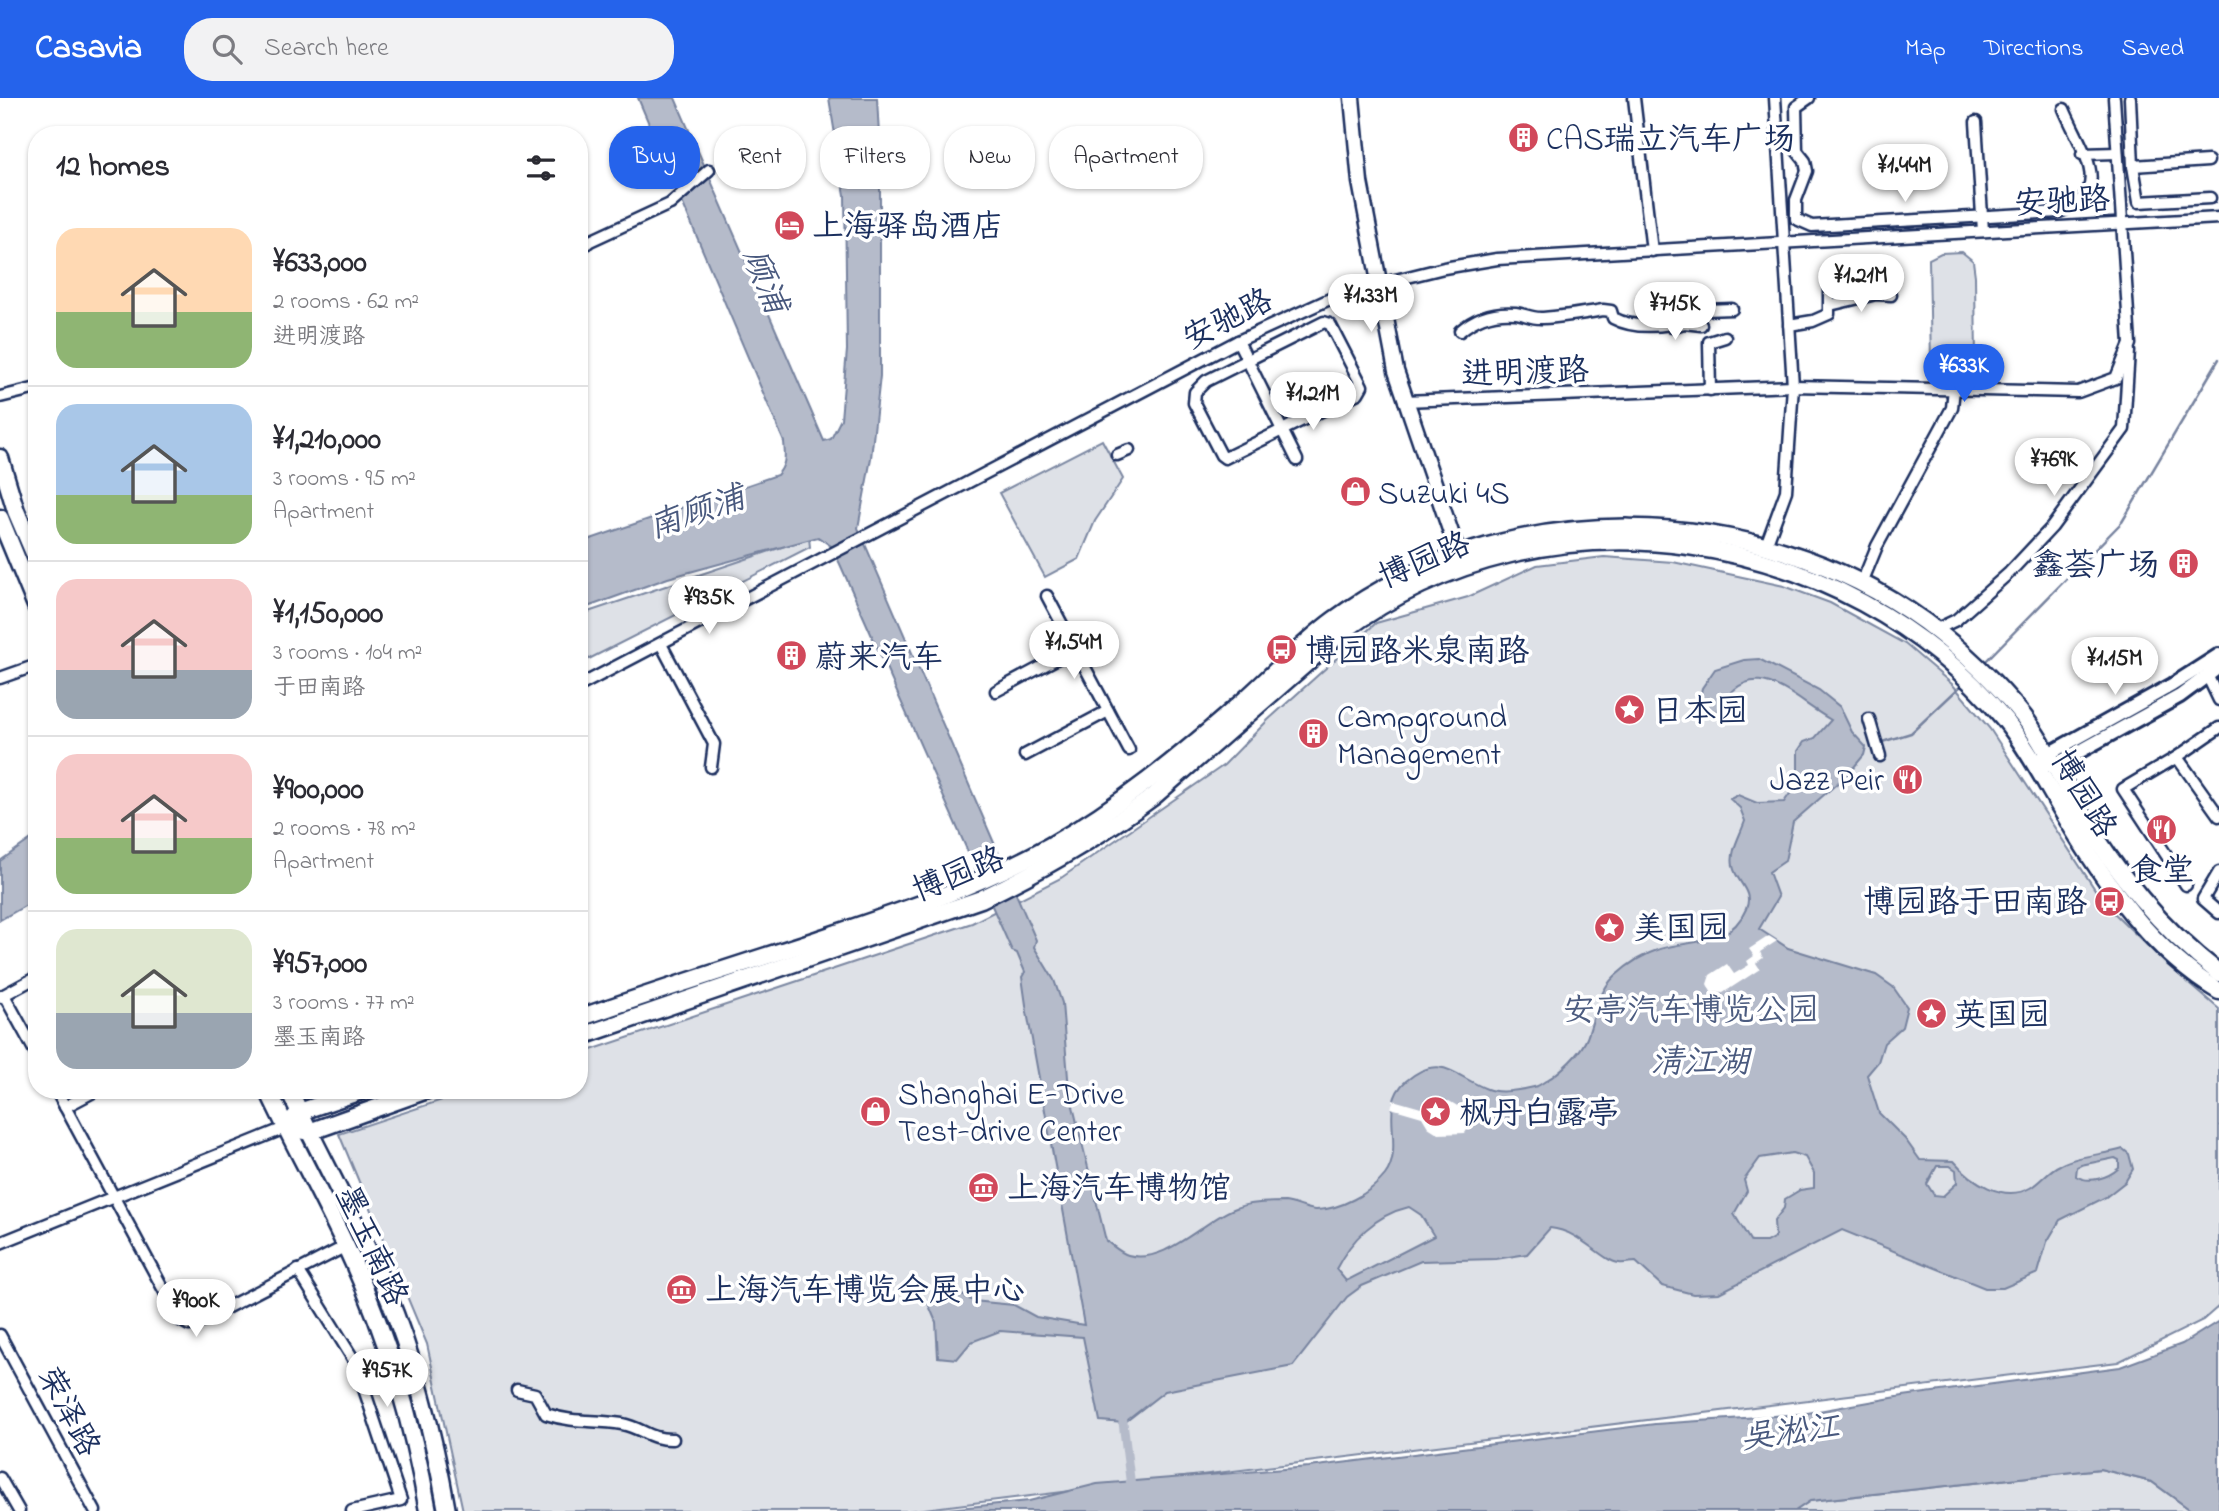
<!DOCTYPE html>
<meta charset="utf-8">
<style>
:root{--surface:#fff;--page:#f2f2f3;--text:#2b2b33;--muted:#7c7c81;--line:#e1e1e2;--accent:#2563eb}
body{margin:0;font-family:"Indie Flower","LXGW WenKai TC",sans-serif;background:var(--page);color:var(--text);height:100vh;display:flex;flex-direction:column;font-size:26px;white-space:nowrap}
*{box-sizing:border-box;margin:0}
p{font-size:23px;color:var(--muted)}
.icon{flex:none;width:38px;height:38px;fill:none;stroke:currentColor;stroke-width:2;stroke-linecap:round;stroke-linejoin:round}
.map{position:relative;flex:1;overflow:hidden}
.side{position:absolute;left:28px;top:28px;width:560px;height:973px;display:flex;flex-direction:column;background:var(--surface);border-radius:28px;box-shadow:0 2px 5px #0004}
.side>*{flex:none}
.top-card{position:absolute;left:609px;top:28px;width:665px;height:63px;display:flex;gap:14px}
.price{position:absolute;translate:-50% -60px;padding:0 16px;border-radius:24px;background:#fff;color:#222;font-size:23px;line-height:46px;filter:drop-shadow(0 2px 4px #0008)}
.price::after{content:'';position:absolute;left:50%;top:42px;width:21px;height:16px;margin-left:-10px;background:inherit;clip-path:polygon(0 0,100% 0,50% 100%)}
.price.on{background:var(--accent);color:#fff}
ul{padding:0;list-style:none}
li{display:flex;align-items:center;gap:21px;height:175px;padding:0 28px}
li+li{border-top:2px solid var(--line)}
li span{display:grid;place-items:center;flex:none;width:196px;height:140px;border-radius:21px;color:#555}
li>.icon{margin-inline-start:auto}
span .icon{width:84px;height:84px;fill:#fffc;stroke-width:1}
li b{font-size:30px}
h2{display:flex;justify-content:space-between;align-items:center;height:84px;padding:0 28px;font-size:30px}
.chip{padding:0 24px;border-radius:28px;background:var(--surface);box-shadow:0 2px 5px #0004;font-size:24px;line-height:63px}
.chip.on{background:var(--accent);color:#fff}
header{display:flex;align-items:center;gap:42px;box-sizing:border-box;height:98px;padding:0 35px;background:var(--accent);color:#fff}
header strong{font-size:33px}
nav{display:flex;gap:38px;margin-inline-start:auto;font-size:24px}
.search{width:490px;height:63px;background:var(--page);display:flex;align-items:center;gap:18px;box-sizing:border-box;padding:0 24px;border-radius:28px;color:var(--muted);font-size:26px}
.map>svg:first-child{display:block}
</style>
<header>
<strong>Casavia</strong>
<div class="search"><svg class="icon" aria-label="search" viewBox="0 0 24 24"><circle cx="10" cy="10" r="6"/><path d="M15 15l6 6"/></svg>Search here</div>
<nav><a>Map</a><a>Directions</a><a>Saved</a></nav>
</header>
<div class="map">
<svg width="2219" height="1413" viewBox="0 0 2219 1413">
<rect width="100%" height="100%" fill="#fff"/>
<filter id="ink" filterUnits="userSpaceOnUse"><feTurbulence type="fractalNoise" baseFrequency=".0143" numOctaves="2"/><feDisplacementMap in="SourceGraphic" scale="14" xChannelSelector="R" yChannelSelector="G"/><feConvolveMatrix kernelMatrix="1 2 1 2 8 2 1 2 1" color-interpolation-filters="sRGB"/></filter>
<g filter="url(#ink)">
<g fill="#dee1e7" stroke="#7c88a2" stroke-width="2">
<path d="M 1962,154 L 1973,163 L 1975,178 L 1976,265 C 1968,282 1953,288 1935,278 L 1931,266 L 1929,161 L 1941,155 Z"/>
<path d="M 1102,342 L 1123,381 L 1095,423 L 1079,461 L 1045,479 L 999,395 Z"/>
<path d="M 809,440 L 810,449 L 579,566 L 579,517 Z"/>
<path d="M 1604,459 L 1673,464 L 1784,488 L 1830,505 L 1905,546 L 1953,587 L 1990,631 L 2104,805 L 2164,864 L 2219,911 L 2219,1208 L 2203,1222 L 2118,1264 L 908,1413 L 463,1413 L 427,1246 L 339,1036 L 472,992 L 579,992 L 579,956 L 972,825 L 1061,780 L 1224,667 L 1268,622 L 1376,525 L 1468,499 L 1537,467 Z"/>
<path d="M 2100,1371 L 2152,1384 L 2192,1413 L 1795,1413 L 1810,1403 Z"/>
</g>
<g fill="#b5bbca" stroke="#77839f" stroke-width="2" fill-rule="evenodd">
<path d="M 638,0 L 675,0 L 824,343 L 831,341 L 841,321 L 847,252 L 845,97 L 829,0 L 877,0 L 880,55 L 880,278 L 871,360 L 858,430 L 1036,842 L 1034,849 L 1054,882 L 1062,905 L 1069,992 L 1106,1143 C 1112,1147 1121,1155 1128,1157 C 1168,1168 1207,1117 1242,1108 C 1254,1104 1273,1104 1285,1104 C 1295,1105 1305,1111 1316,1112 C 1339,1112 1371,1095 1385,1077 C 1406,1049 1377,1008 1406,983 C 1441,954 1454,978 1487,991 C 1499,996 1521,992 1534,989 C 1540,988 1546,982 1552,979 C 1565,969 1580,956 1587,940 C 1595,919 1597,895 1615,878 C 1627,867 1644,856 1660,851 C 1692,841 1730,849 1746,811 C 1754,793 1736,784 1733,768 C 1730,753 1740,738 1745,723 L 1740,710 L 1730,701 L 1738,697 L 1757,705 L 1784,704 L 1798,684 L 1798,653 L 1804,644 L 1815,640 L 1831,622 C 1786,596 1752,551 1714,617 L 1704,617 L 1698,608 L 1702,590 L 1715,571 L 1744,562 L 1759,561 L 1819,592 L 1840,609 L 1852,634 L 1866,649 L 1864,657 L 1849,675 L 1793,724 L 1785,763 L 1769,774 L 1778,799 L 1759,831 L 1788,850 L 1876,877 L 1893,889 L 1907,909 L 1902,929 L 1884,945 L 1878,964 L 1867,977 L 1879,1015 L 1905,1041 L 1920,1062 L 1954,1063 C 1971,1083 2003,1105 2030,1090 C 2041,1084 2048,1072 2060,1067 C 2078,1057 2103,1057 2123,1051 L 2129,1056 L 2133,1071 L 2125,1084 L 2106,1099 L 2060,1122 L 2047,1144 L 2038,1175 L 2003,1190 L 1985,1190 L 1842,1132 L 1719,1195 L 1693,1196 L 1662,1188 L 1636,1164 C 1631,1164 1624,1166 1619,1165 C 1600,1162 1581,1133 1550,1130 L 1527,1156 L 1496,1161 L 1421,1163 L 1362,1188 L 1347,1199 L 1293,1268 L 1165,1293 L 1124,1325 L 1100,1323 L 1083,1239 L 1000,1233 L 971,1244 L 957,1261 L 938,1259 L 936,1224 L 927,1203 L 949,1190 L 973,1203 L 1014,1207 L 1036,1219 L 1084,1227 L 1027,914 L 1022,879 L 1025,874 L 1017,855 L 1012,853 L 840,466 L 831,448 L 818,439 L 668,480 L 579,512 L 579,445 L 777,377 C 787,366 785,357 784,344 ZM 1792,1055 L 1805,1059 L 1814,1075 L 1814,1090 L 1800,1092 L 1785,1101 L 1784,1110 L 1774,1123 L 1775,1139 L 1766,1144 L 1751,1144 L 1734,1116 L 1747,1093 L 1744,1082 L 1760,1060 ZM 2115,1060 L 2119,1062 L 2119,1070 C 2108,1080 2089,1086 2076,1078 L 2077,1069 L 2081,1067 ZM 1937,1068 L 1950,1068 L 1956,1072 L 1957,1085 L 1943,1098 L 1934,1097 L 1927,1086 ZM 1409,1109 L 1421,1117 L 1434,1138 L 1346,1183 L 1336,1171 C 1351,1142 1375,1117 1409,1109 Z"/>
<path d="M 37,737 L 37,801 L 0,822 L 0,763 Z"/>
<path d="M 2219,1223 L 2219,1413 L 2192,1413 L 2152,1384 L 2100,1371 L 1810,1403 L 1795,1413 L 928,1413 L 1029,1403 L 1097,1386 L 1309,1369 L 1655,1326 L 1802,1316 L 1903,1298 L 2120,1269 L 2182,1246 Z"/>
</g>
<g fill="#fff">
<path d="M 1769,838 L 1777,843 L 1760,854 L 1763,860 L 1756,865 L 1760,871 L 1723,895 L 1711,894 L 1707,886 L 1710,877 L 1727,866 L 1734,876 L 1749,867 L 1747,863 L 1754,858 L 1749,851 Z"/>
<path d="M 1393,1002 L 1421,1010 L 1449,1003 L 1466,1013 L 1471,1026 L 1465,1035 L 1439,1036 L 1428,1029 L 1422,1019 L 1391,1010 Z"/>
</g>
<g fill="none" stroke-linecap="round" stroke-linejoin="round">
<g stroke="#77839f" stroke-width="2.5">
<path d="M 1982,567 L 2122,424 L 2219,261"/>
<path d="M 1879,645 L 1911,635 L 1963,586"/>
</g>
<path stroke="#b5bbca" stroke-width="9" d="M 1122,1316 L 1134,1413"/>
<defs>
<g id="minor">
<path d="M 1634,0 L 1652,153"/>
<path d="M 1809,0 L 1796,9 L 1797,53 L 1805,63 L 1807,73 L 1796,102 L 1796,121 L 1812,128 L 2059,114 C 2117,94 2081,52 2064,11"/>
<path d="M 2130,0 L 2133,68 L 2208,63"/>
<path d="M 1976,24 L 1983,133"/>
<path d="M 2082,56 L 2117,55"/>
<path d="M 2133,68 L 2139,104 L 2210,100"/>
<path d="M 579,152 L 590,143 L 670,106 L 709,72"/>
<path d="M 1830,207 L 1876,196 L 1891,197"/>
<path d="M 1324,224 L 1330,226 L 1362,288 L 1358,295 L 1225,360 L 1221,357 L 1194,305 L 1195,294 L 1206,283 Z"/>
<path d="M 1671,226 L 1672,229 L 1684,225 L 1701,227"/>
<path d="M 1789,227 L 1813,223 L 1829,216 L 1829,187"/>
<path d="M 1460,233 C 1476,219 1494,213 1516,215 C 1525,216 1532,221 1543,220 C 1561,219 1585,215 1603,212 L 1611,213 L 1613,220 C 1630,229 1652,229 1671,226 L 1679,213 L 1732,211"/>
<path d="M 1238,243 L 1297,362"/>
<path d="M 1710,292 L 1709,244 L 1725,239"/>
<path d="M 0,299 L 37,290"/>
<path d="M 1404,303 L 1793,288 L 2078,294 L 2116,280 L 2130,246 L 2114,0"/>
<path d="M 1117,357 L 1129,352"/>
<path d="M 1765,450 L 1786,393 L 1793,288 L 1775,0"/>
<path d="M 1861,487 L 1877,448 L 1952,310 L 1954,290 L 1948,283"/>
<path d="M 1047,498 L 1129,652"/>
<path d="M 1935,532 L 1956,522 L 2009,475 L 2052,429 L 2124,331 L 2129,253"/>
<path d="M 661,546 L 714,646 L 711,669"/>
<path d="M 2208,579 L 2219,602"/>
<path d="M 0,580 L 37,567"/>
<path d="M 579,588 L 1238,243 L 1343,195 L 1444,170 L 1497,161 L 2219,120"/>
<path d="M 996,593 L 1075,551"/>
<path d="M 1869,621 L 1880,658"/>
<path d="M 2219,630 L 2177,659 L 2219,718"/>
<path d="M 1025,657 L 1108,613"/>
<path d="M 2177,659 L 2123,691 L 2186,787"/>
<path d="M 2219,774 L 2203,801 L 2219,815"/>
<path d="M 4,897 L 37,957"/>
<path d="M 0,899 L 37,879"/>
<path d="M 56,992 L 180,1222 L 189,1227 L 199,1224 L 346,1148"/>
<path d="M 65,1009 L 97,992"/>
<path d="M 0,1145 L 285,1030"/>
<path d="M 298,1172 L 355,1264 L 401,1402 L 352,1413"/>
<path d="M 0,1237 L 95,1413"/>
<path d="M 517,1292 L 535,1296 L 546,1316 C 577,1326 593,1321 622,1326 C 643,1330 649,1342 673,1341"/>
<path d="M 0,1380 L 19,1413"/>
</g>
<g id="tertiary">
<path d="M 2043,659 L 2172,587 L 2219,557"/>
<path d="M 2047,667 L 2055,667 L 2180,598 L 2219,569"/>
</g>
<path id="secondary" d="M 1352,0 L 1360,84 L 1396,273 L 1462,467"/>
<g id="primary">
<path d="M 0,360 L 16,413 L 37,462"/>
<path d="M 0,420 L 37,510"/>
<path d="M 579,920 C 657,893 735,868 813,843 C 894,816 975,790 1050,748 C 1119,709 1180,659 1239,607 C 1271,579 1300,547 1334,522 C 1504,397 1755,400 1925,524 C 1961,551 1996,584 2024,619 C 2046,648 2061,681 2079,712 C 2117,776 2160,830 2219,875"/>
<path d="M 579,939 L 981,801 C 1042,772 1100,738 1154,698 L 1342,534 C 1545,382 1846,428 2005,622 C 2029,652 2046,686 2066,719 C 2104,784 2153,854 2219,893"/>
<path d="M 268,992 C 295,1050 327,1106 353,1164 C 389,1243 413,1327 428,1413"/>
<path d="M 289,992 C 321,1059 358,1125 386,1193 C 415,1263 434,1338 447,1413"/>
<path d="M 294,1020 L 299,1014 L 364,992"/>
<path d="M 298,1032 L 309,1034 L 427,992"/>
</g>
</defs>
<use href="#minor" stroke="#1b2f5e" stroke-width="15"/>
<use href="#tertiary" stroke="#1b2f5e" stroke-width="18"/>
<use href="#secondary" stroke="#1b2f5e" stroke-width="19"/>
<use href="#primary" stroke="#1b2f5e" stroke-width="21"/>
<use href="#minor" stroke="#fff" stroke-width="10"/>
<use href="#tertiary" stroke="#fff" stroke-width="12"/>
<use href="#secondary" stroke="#fff" stroke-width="14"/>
<use href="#primary" stroke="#fff" stroke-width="16"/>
</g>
</g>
<defs>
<symbol id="building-disc" viewBox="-11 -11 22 22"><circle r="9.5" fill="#d1495b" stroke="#fff"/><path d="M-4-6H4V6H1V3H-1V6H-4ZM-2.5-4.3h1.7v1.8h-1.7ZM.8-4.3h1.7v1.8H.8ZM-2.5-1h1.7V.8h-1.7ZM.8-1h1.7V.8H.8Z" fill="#fff"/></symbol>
<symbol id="hotel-disc" viewBox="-11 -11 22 22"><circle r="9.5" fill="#d1495b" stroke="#fff"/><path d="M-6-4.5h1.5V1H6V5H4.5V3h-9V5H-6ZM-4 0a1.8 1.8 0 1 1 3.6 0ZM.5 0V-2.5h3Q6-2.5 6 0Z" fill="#fff"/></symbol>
<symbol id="shop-disc" viewBox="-11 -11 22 22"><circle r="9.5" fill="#d1495b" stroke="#fff"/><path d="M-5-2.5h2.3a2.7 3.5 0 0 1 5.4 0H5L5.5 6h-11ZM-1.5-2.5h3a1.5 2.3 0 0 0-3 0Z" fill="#fff"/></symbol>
<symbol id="bus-disc" viewBox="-11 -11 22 22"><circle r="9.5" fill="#d1495b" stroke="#fff"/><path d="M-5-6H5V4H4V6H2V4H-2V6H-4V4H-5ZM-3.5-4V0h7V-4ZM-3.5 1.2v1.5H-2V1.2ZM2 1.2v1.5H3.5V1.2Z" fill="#fff"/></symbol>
<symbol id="sight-disc" viewBox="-11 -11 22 22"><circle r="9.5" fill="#d1495b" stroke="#fff"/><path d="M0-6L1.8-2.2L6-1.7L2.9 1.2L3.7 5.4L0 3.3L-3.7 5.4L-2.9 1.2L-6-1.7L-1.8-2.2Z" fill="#fff"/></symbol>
<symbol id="restaurant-disc" viewBox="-11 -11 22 22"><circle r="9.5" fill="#d1495b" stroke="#fff"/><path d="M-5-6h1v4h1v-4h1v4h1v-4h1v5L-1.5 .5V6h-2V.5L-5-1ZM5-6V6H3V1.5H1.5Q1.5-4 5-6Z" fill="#fff"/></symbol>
<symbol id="museum-disc" viewBox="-11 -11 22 22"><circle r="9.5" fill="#d1495b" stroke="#fff"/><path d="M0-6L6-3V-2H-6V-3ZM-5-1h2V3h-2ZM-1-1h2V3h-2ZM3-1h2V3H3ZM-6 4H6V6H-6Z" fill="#fff"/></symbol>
</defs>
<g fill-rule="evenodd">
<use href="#building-disc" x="1506" y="22" width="35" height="35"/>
<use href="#hotel-disc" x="772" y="110" width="35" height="35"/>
<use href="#shop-disc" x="1338" y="376" width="35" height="35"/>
<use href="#building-disc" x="2166" y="448" width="35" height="35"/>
<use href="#bus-disc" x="1264" y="534" width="35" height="35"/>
<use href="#building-disc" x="774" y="540" width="35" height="35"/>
<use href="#sight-disc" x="1612" y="594" width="35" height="35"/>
<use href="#building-disc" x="1296" y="618" width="35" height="35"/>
<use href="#restaurant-disc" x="1890" y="664" width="35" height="35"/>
<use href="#restaurant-disc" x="2144" y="714" width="35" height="35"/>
<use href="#bus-disc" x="2092" y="786" width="35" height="35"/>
<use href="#sight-disc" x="1592" y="812" width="35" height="35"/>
<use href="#sight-disc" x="1914" y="898" width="35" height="35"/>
<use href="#shop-disc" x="858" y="996" width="35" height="35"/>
<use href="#sight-disc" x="1418" y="996" width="35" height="35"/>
<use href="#museum-disc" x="966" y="1072" width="35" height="35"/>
<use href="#museum-disc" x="664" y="1174" width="35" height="35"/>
</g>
<g text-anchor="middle" stroke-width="7" stroke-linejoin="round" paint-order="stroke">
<g font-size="32" fill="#1b2f5e" stroke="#fff" text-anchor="start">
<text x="1546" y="51">CAS瑞立汽车广场</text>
<text x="812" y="138">上海驿岛酒店</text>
<text x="1378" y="405">Suzuki 4S</text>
<text x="2160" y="477" text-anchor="end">鑫荟广场</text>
<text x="1305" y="563">博园路米泉南路</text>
<text x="815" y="569">蔚来汽车</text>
<text x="1652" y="623">日本园</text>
<text x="1337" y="629">Campground<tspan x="1337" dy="37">Management</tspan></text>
<text x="1884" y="692" text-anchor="end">Jazz Peir</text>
<text x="2162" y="782" text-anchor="middle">食堂</text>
<text x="2087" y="814" text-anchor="end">博园路于田南路</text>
<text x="1633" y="840">美国园</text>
<text x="1954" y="927">英国园</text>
<text x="898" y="1006">Shanghai E-Drive<tspan x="898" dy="37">Test-drive Center</tspan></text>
<text x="1459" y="1025">枫丹白露亭</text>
<text x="1007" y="1100">上海汽车博物馆</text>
<text x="705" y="1202">上海汽车博览会展中心</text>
</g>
<g font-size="32" fill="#1b2f5e" stroke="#fff">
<text transform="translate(2062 102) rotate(-3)" y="11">安驰路</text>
<text transform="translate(1227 220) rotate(-27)" y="11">安驰路</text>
<text transform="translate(1525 273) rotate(-2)" y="11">进明渡路</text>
<text transform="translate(1424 461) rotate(-23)" y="11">博园路</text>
<text transform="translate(2085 695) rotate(59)" y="11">博园路</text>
<text transform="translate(958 775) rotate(-22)" y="11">博园路</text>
<text transform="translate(373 1147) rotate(65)" y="11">墨玉南路</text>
<text transform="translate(70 1313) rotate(62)" y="11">荣泽路</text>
</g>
<g font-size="32" fill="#4c5c80" stroke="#fff">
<text x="1691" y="922">安亭汽车博览公园</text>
</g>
<g font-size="33" font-style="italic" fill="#49597e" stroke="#fff">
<text transform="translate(767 182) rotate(67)" y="12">顾浦</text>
<text transform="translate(696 412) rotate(-19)" y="12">南顾浦</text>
<text x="1700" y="974">清江湖</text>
<text transform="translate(1790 1332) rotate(-7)" y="12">吴淞江</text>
</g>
</g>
</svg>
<b class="price" style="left:1905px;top:106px">¥1.44M</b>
<b class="price" style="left:1861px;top:216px">¥1.21M</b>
<b class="price" style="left:1371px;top:236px">¥1.33M</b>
<b class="price" style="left:1675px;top:244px">¥715K</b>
<b class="price on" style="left:1964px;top:306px">¥633K</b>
<b class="price" style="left:1313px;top:334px">¥1.21M</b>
<b class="price" style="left:2054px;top:400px">¥769K</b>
<b class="price" style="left:709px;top:538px">¥935K</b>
<b class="price" style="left:1074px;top:583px">¥1.54M</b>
<b class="price" style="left:2115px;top:599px">¥1.15M</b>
<b class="price" style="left:196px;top:1241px">¥900K</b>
<b class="price" style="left:387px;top:1311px">¥957K</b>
<div class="top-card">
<a class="chip on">Buy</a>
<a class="chip">Rent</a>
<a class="chip">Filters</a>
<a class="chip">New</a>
<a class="chip">Apartment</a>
</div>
<section class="side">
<h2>12 homes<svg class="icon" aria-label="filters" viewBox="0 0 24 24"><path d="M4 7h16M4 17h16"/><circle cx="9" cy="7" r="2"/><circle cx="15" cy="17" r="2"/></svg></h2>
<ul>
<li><span style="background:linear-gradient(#ffd9b3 60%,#8fb573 0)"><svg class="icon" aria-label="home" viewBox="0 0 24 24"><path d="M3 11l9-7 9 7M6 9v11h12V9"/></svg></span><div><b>¥633,000</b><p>2 rooms · 62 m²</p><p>进明渡路</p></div></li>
<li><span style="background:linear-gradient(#a9c7e8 65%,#8fb573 0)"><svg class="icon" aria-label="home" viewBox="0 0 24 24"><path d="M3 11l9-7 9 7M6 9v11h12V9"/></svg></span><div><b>¥1,210,000</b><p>3 rooms · 95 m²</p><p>Apartment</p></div></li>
<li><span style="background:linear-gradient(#f6c9c9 65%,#9aa5b1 0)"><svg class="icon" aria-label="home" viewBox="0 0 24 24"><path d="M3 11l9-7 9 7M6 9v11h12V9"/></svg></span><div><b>¥1,150,000</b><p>3 rooms · 104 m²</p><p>于田南路</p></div></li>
<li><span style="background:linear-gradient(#f6c9c9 60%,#8fb573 0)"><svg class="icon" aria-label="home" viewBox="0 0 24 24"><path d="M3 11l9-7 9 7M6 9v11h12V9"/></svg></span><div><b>¥900,000</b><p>2 rooms · 78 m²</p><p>Apartment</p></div></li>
<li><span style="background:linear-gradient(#dfe7d0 60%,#9aa5b1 0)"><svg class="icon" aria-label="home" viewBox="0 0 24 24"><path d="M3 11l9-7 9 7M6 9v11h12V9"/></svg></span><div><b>¥957,000</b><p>3 rooms · 77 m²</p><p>墨玉南路</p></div></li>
</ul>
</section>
</div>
